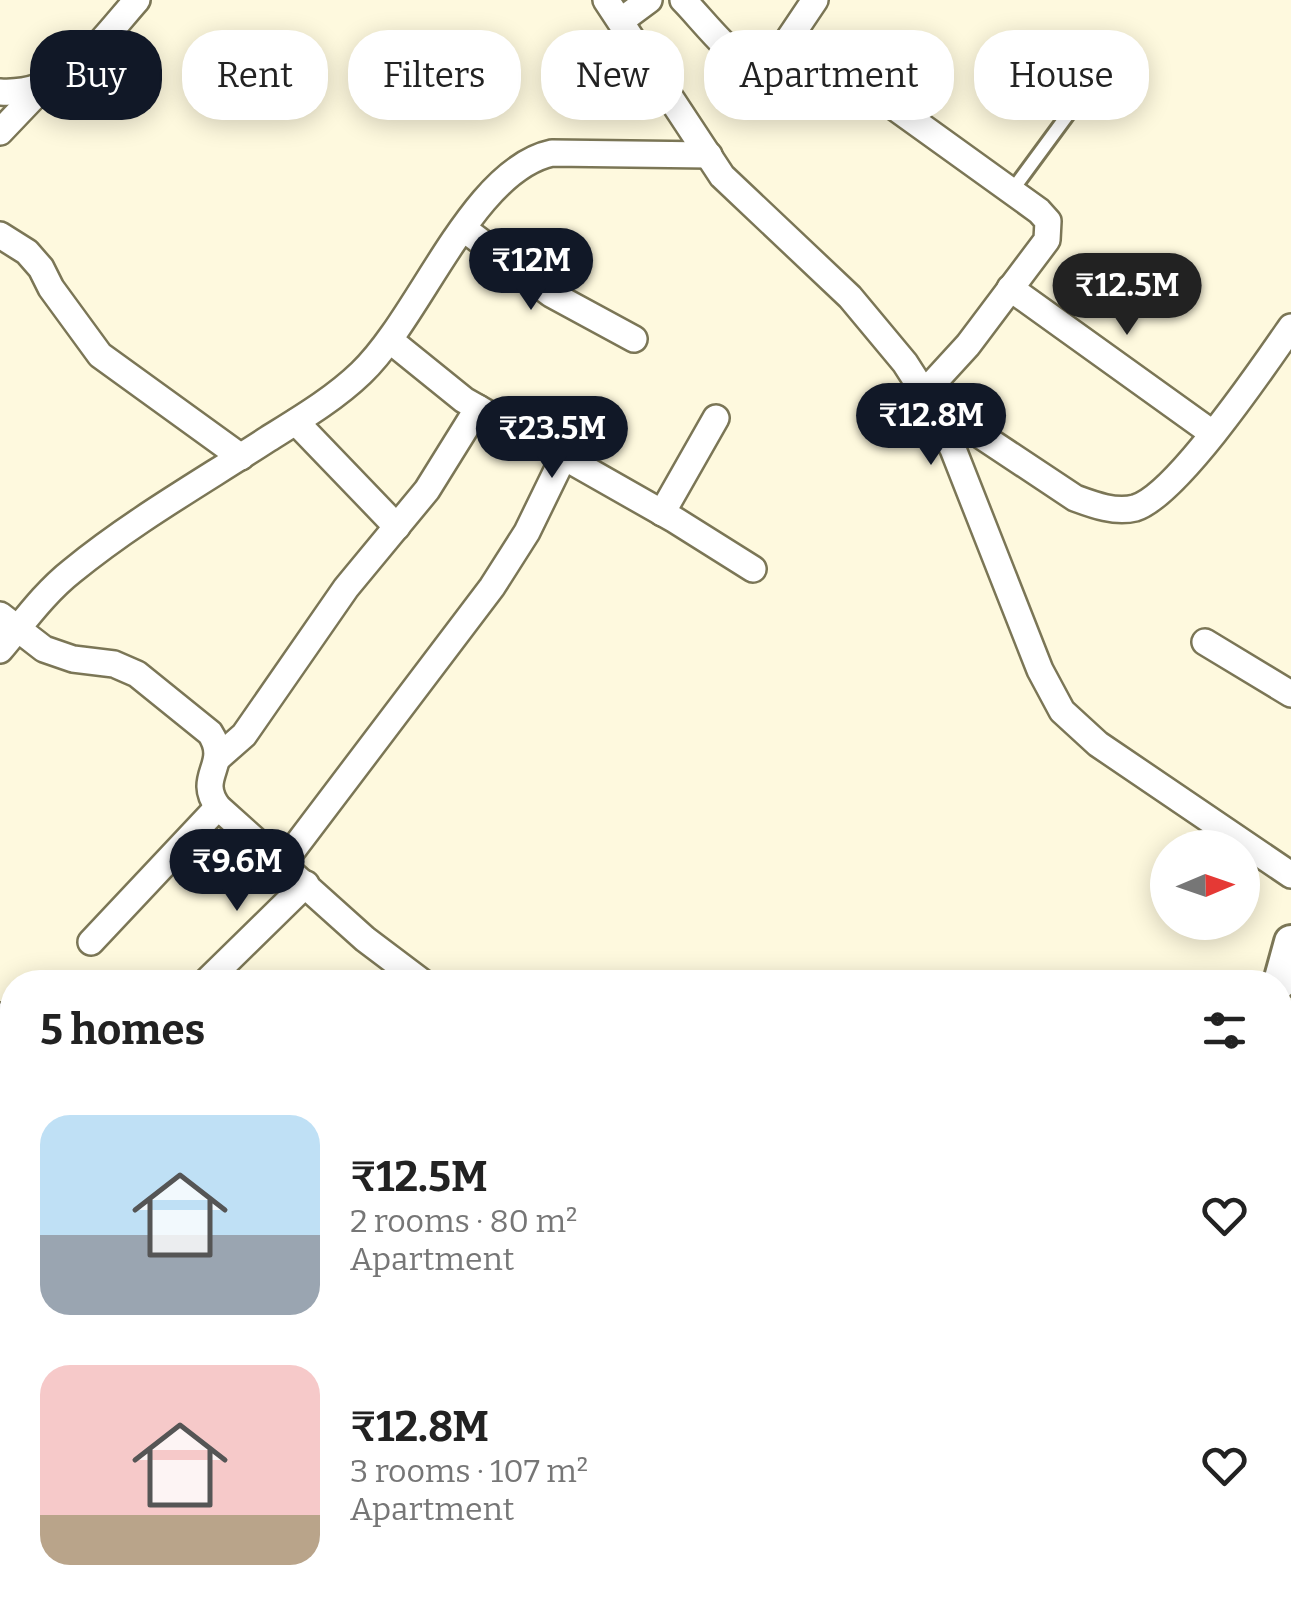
<!DOCTYPE html>
<meta charset="utf-8">
<style>
:root{--surface:#fff;--page:#f2f2f2;--text:#222;--muted:#767676;--accent:#111827}
body{margin:0;font-family:Bitter,serif;background:var(--page);color:var(--text);height:100vh;display:flex;flex-direction:column;font-size:38px;white-space:nowrap}
*{box-sizing:border-box;margin:0}
p{font-size:32px;color:var(--muted)}
.icon{flex:none;width:55px;height:55px;fill:none;stroke:currentColor;stroke-width:2;stroke-linecap:round;stroke-linejoin:round}
.map{position:relative;flex:1;overflow:hidden}
.details{position:absolute;left:0px;top:970px;width:1292px;height:642px;display:flex;flex-direction:column;background:var(--surface);border-radius:40px 40px 0 0;box-shadow:0 5px 25px #0003}
.details>*{flex:none}
.hud{position:absolute;left:30px;top:30px;width:1232px;height:90px;display:flex;gap:20px}
.needle{width:65px;rotate:88deg}
.tools{position:absolute;left:1150px;top:830px;display:grid;gap:20px}
.tools a{display:grid;place-items:center;width:110px;height:110px;border-radius:50%;background:var(--surface);box-shadow:0 5px 25px #0003;font-size:50px}
.price{position:absolute;translate:-50% -85px;padding:0 22px;border-radius:35px;background:var(--accent);color:#fff;font-size:32px;line-height:65px;filter:drop-shadow(0 2px 5px #0008)}
.price::after{content:'';position:absolute;left:50%;top:60px;width:30px;height:22px;margin-left:-15px;background:inherit;clip-path:polygon(0 0,100% 0,50% 100%)}
.price.active{background:#222;color:#fff}
ul{padding:0;list-style:none}
li{display:flex;align-items:center;gap:30px;height:250px;padding:0 40px}
li span{display:grid;place-items:center;flex:none;width:280px;height:200px;border-radius:30px;color:#555}
li>.icon{margin-inline-start:auto}
span .icon{width:120px;height:120px;fill:#fffc;stroke-width:1}
li b{font-size:42px}
h2{display:flex;justify-content:space-between;align-items:center;height:120px;padding:0 40px;font-size:42px}
.tag{padding:0 35px;border-radius:40px;background:var(--surface);box-shadow:0 5px 25px #0003;font-size:35px;line-height:90px}
.tag.active{background:var(--accent);color:#fff}
.map>svg:first-child{display:block}
</style>
<div class="map">
<svg width="1291" height="1612" viewBox="0 0 1291 1612">
<rect width="100%" height="100%" fill="#fef9de"/>
<g fill="none" stroke-linecap="round" stroke-linejoin="round">
<defs>
<path id="service" d="M 1011,192 L 1094,79"/>
<g id="minor">
<path d="M 606,0 L 722,176 L 850,297 L 905,363 L 930,402 L 953,449 L 1040,670 L 1062,711 L 1098,744 L 1291,875"/>
<path d="M 683,0 C 701,18 730,57 753,66 C 761,69 767,66 774,61 L 815,0"/>
<path d="M 622,20 L 649,0"/>
<path d="M 793,34 L 1039,211 L 1048,221 L 1047,240 L 968,345 L 924,393"/>
<path d="M 0,92 C 65,96 99,43 137,0"/>
<path d="M 0,132 L 41,89"/>
<path d="M 464,229 L 551,294 L 634,339"/>
<path d="M 0,235 L 27,252 L 41,268 L 51,288 L 100,355 L 241,457"/>
<path d="M 1010,288 L 1212,433"/>
<path d="M 391,341 L 464,400 L 675,520 L 753,569"/>
<path d="M 932,403 L 1075,498 C 1094,505 1115,513 1135,508 C 1176,496 1264,366 1291,327"/>
<path d="M 296,422 L 397,527"/>
<path d="M 662,513 L 716,418"/>
<path d="M 0,615 L 44,649 L 73,659 L 114,664 L 137,674 L 210,733 C 231,765 195,776 218,807 L 365,939 L 422,982"/>
<path d="M 1205,642 L 1291,694"/>
<path d="M 0,650 C 23,623 44,593 72,571 C 133,521 202,482 268,439 C 300,419 334,399 361,373 C 421,316 472,170 552,153 L 709,155"/>
<path d="M 219,757 L 244,735 L 346,588 L 427,490 L 478,408"/>
<path d="M 283,863 L 492,587 L 527,532 L 564,456"/>
<path d="M 91,942 L 218,807"/>
<path d="M 206,982 L 306,884"/>
<path d="M 0,1016 L 12,1028"/>
<path d="M 0,1129 L 12,1112"/>
</g>
<g id="tertiary">
<path d="M 1280,982 L 1291,942"/>
<path d="M 1280,1292 L 1291,1375"/>
<path d="M 1062,1612 L 1066,1600"/>
</g>
</defs>
<use href="#service" stroke="#7b7656" stroke-width="18"/>
<use href="#minor" stroke="#7b7656" stroke-width="30"/>
<use href="#tertiary" stroke="#7b7656" stroke-width="38"/>
<use href="#service" stroke="#fff" stroke-width="12"/>
<use href="#minor" stroke="#fff" stroke-width="25"/>
<use href="#tertiary" stroke="#fff" stroke-width="32"/>
</g>
</svg>
<div class="tools">
<a><svg class="needle" viewBox="-14 -14 28 28"><path d="M0-13l5 13h-10z" fill="#e53935"/><path d="M0 13l5-13h-10z" fill="#767676"/></svg></a>
</div>
<b class="price" style="left:531px;top:313px">₹12M</b>
<b class="price active" style="left:1127px;top:338px">₹12.5M</b>
<b class="price" style="left:931px;top:468px">₹12.8M</b>
<b class="price" style="left:552px;top:481px">₹23.5M</b>
<b class="price" style="left:237px;top:914px">₹9.6M</b>
<div class="hud">
<a class="tag active">Buy</a>
<a class="tag">Rent</a>
<a class="tag">Filters</a>
<a class="tag">New</a>
<a class="tag">Apartment</a>
<a class="tag">House</a>
</div>
<section class="details">
<h2>5 homes<svg class="icon" aria-label="filters" viewBox="0 0 24 24"><path d="M4 7h16M4 17h16"/><circle cx="9" cy="7" r="2"/><circle cx="15" cy="17" r="2"/></svg></h2>
<ul>
<li><span style="background:linear-gradient(#bfe0f5 60%,#9aa5b1 0)"><svg class="icon" aria-label="home" viewBox="0 0 24 24"><path d="M3 11l9-7 9 7M6 9v11h12V9"/></svg></span><div><b>₹12.5M</b><p>2 rooms · 80 m²</p><p>Apartment</p></div><svg class="icon" aria-label="heart" viewBox="0 0 24 24"><path d="M12 20l-8-8c-3-5 5-10 8-4 3-6 11-1 8 4z"/></svg></li>
<li><span style="background:linear-gradient(#f6c9c9 75%,#b9a48a 0)"><svg class="icon" aria-label="home" viewBox="0 0 24 24"><path d="M3 11l9-7 9 7M6 9v11h12V9"/></svg></span><div><b>₹12.8M</b><p>3 rooms · 107 m²</p><p>Apartment</p></div><svg class="icon" aria-label="heart" viewBox="0 0 24 24"><path d="M12 20l-8-8c-3-5 5-10 8-4 3-6 11-1 8 4z"/></svg></li>
</ul>
</section>
</div>
